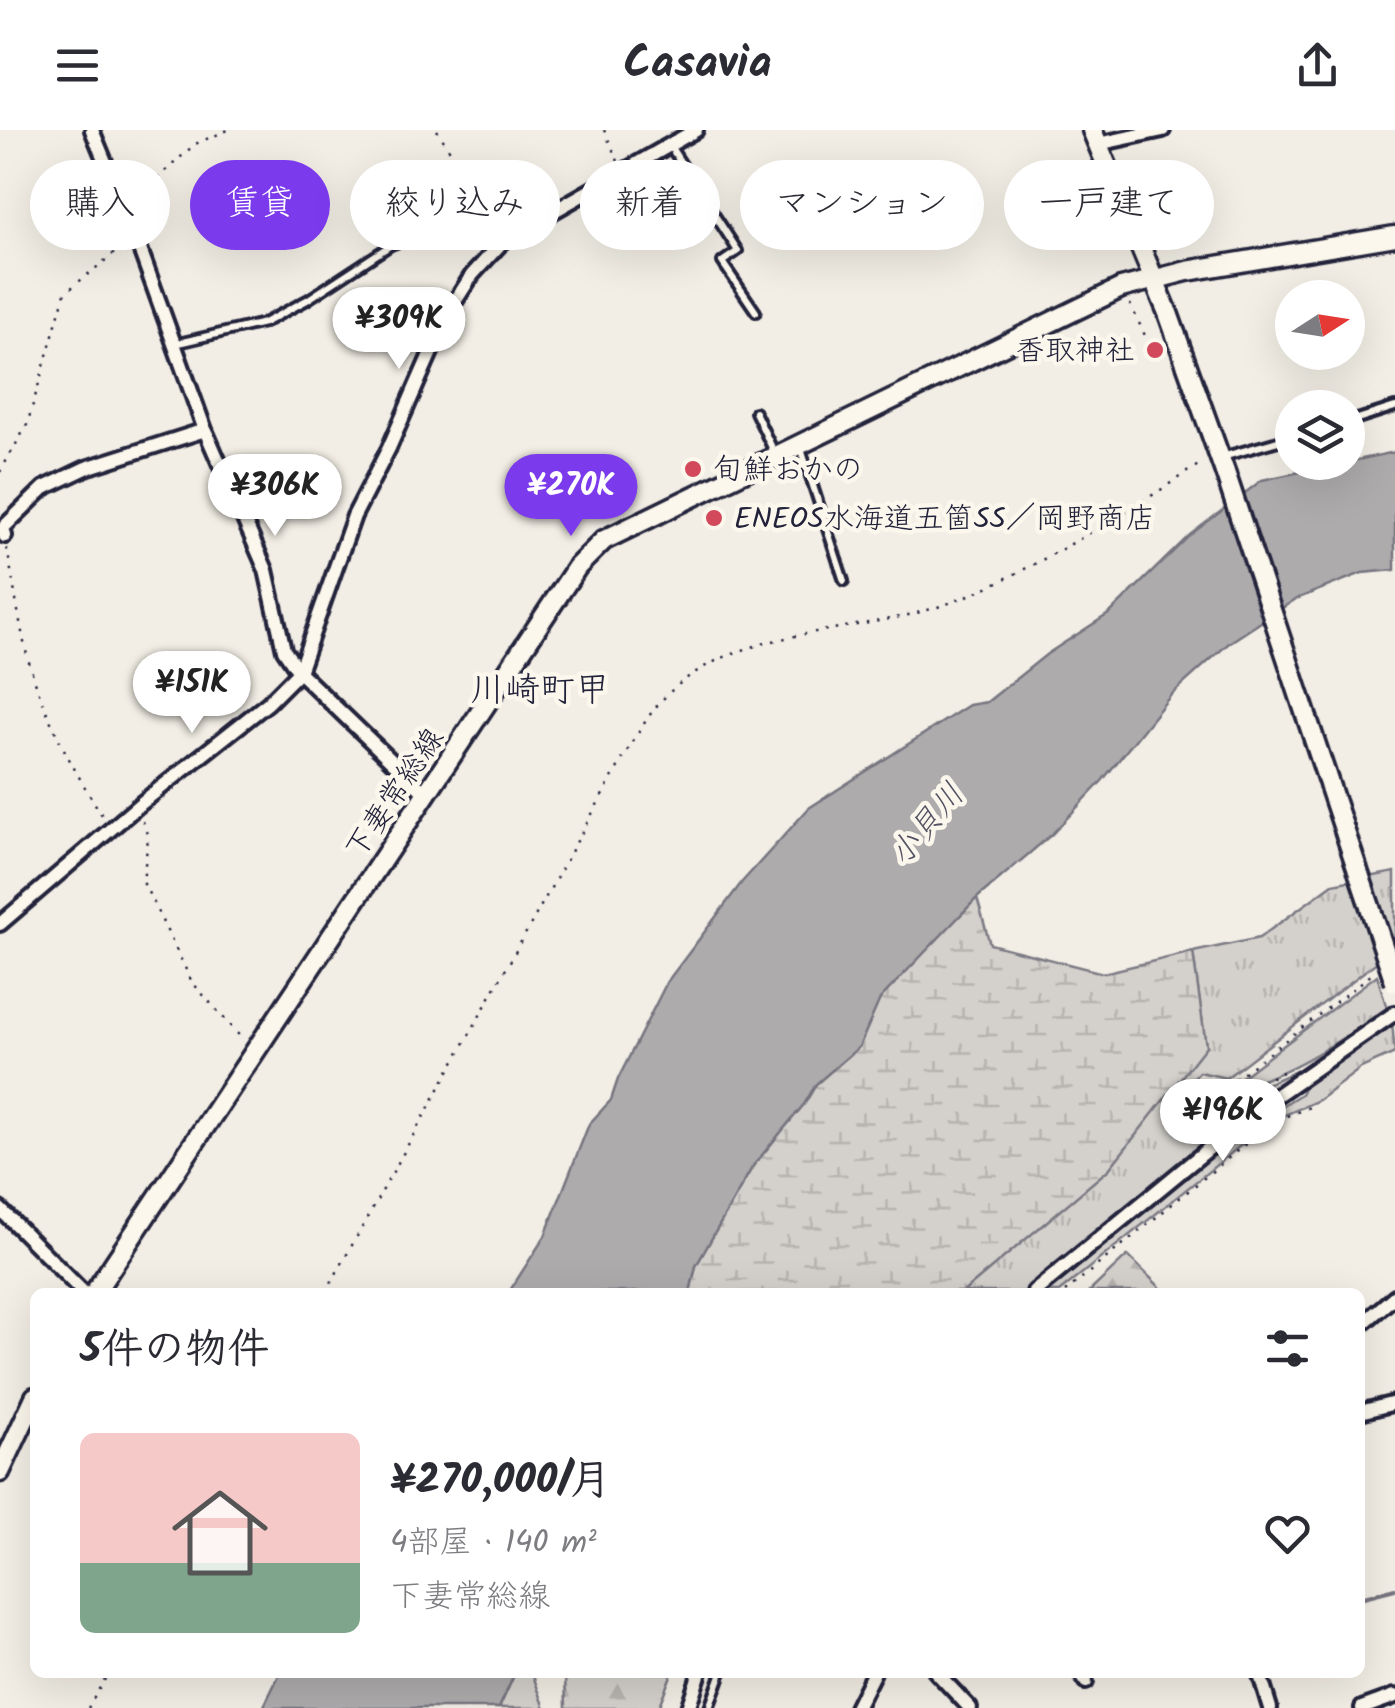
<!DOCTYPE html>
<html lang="ja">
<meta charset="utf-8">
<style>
:root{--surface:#fff;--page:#f2f2f3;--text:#2b2b33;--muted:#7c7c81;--line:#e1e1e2;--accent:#7c3aed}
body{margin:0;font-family:Kalam,"Klee One",sans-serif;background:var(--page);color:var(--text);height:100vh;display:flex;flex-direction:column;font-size:38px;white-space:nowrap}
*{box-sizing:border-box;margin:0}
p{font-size:32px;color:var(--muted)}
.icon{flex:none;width:55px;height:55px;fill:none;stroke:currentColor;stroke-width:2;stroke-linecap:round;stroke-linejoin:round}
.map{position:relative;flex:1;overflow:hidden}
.drawer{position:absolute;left:30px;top:1158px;width:1335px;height:390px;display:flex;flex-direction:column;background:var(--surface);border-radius:15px;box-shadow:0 10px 40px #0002}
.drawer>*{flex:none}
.hud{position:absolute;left:30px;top:30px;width:1335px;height:90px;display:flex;gap:20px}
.needle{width:65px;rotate:78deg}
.buttons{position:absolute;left:1275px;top:150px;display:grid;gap:20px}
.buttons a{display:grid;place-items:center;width:90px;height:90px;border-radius:50%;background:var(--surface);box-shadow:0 10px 40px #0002;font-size:50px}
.price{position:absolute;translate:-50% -85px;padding:0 22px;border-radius:35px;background:#fff;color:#222;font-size:32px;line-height:65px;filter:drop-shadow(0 2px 5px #0008)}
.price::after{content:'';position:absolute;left:50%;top:60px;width:30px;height:22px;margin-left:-15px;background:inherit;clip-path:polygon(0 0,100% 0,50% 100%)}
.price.on{background:var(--accent);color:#fff}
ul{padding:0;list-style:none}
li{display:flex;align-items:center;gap:30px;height:250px;padding:0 50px}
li+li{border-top:2px solid var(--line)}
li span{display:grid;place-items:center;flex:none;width:280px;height:200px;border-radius:15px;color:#555}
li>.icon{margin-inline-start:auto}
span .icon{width:120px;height:120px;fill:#fffc;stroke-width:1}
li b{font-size:42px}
h2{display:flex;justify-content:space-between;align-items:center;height:120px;padding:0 50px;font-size:42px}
.chip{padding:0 35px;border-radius:45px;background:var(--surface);box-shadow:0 10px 40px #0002;font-size:35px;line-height:90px}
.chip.on{background:var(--accent);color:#fff}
header{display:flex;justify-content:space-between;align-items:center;height:130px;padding:0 50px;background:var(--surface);font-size:45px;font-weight:800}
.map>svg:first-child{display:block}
</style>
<header><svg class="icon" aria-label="menu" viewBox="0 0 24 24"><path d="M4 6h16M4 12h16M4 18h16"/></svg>Casavia<svg class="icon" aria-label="share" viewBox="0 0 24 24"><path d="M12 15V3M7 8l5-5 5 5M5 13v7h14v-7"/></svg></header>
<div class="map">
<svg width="1395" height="1578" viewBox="0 0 1395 1578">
<defs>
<pattern id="grass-tufts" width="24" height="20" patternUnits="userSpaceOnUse" patternTransform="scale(2.5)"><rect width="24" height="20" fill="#d4d1cc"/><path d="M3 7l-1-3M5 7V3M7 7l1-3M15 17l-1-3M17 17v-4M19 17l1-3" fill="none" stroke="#b6b3b0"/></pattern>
<pattern id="forest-firs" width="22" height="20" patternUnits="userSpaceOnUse" patternTransform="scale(2.5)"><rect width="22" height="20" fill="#d4d1cc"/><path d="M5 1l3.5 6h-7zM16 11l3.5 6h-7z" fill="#b6b3b0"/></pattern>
<pattern id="wetland-marsh" width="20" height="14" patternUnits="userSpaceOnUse" patternTransform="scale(2.5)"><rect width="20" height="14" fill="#d4d1cc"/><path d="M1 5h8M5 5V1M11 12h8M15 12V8" fill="none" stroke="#b6b3b0"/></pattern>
</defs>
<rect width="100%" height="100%" fill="#f2eee5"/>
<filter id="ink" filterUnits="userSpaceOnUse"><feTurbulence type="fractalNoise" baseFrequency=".01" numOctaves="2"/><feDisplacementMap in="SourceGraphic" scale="20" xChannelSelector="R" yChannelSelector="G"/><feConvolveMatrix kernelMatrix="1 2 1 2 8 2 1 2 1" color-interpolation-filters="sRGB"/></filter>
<g filter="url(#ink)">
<g fill="url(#grass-tufts)" stroke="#7b7a84" stroke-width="2.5">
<path d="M 1395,742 L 1395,818 L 1226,948 L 1199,942 L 1170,975 L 1177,995 L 1185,1004 L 1228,970 L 1308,936 L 1028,1162 L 963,1162 L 1109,1039 L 1206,916 L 1193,822 L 1259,808 L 1333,754 Z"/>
<path d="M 1377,845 L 1387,879 C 1343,908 1280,953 1227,958 Z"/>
<path d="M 1392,893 L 1395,923 L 1361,938 L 1319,970 L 1271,991 L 1059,1162 L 1042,1162 L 1265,982 L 1277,979 L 1301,964 L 1309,947 Z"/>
<path d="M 515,1543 L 532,1543 L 545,1578 L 499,1578 Z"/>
</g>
<g fill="url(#forest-firs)" stroke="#7b7a84" stroke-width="2.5">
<path d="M 1128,1126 L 1165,1162 L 1089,1162 L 1127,1126 Z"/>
<path d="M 565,1543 L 672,1543 L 658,1578 L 566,1578 Z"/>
</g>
<path fill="url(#wetland-marsh)" stroke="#7b7a84" stroke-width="2.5" d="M 977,768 L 990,814 L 1103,843 L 1193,822 L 1206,916 L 1109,1039 L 963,1162 L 690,1162 L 696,1136 L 753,1036 L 805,973 L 816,954 L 859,917 L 879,869 Z"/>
<g fill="#aeabad" stroke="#76747f" stroke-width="2.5">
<path d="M 1395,322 L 1395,440 L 1362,443 L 1296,469 L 1229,513 L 1171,565 L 1102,651 L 1052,704 L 977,768 L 880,869 L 859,917 L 816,954 L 805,973 L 753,1036 L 696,1136 L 690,1162 L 509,1162 L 545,1106 L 589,994 L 611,970 L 618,949 L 667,852 L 742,752 L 809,678 L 969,575 L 987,572 L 1047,524 L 1110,483 L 1190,405 L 1262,350 Z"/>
<path d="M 280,1543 L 280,1542 L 515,1543 L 499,1578 L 263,1578 Z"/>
</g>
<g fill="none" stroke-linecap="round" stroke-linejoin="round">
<path stroke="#76747f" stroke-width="4" d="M 1360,1468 L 1395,1459"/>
<defs>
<g id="lane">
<path d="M 670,16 L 738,121 L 722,132 L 756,182"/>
<path d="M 174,214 L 264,193 L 307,170 L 391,115 L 487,79 L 504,108"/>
<path d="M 755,282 L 774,322"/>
<path d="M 1348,292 L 1395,277"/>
<path d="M 801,319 L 844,451"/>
<path d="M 1222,327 L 1292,307"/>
<path d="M 709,1578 L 722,1542"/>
</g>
<g id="street">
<path d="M 92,0 L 135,105 L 205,300 L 266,440 L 284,520 L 299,542 L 426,664"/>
<path d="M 1098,14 L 1163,0"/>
<path d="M 5,406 L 3,398 L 44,358 L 86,338 L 205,300"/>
<path d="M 0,794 L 139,675 L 268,573 L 299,542 L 354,386 L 389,318 L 449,181 L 472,145 L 505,109 L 696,0"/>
<path d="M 0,1079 L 83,1162"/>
<path d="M 1034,1162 L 1257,979 L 1395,883"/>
<path d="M 1360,1196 L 1395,1166"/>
<path d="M 1360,1282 L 1395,1273"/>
<path d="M 936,1542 L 970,1578"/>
<path d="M 1080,1542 L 1086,1552"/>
<path d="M 1259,1542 L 1270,1578"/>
<path d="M 688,1578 L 700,1542"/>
<path d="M 856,1578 L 874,1542"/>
<path d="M 1362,1578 L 1395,1566"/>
</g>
<g id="secondary">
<path d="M 1092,0 L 1168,183 L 1225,342"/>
<path d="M 95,1162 L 577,437 L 604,410 L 1121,158 L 1187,141 L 1395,106"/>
<path d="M 0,1342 L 35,1267"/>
</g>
</defs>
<use href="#lane" stroke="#22223b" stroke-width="14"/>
<use href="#street" stroke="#22223b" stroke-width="20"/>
<use href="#secondary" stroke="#22223b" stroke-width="25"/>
<g stroke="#22223b" stroke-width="2.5" stroke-dasharray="2.5 8" stroke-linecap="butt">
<path d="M 437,0 L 481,70"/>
<path d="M 604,0 L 618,31"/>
<path d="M 134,70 L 195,14 L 228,0"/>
<path d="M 1130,174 L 1151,218"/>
<path d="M 0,342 L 27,295 L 65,163 L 123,116"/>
<path d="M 7,418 C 13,451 18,484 25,517 C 40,578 69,633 102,685"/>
<path d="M 143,691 L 148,708 L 143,752 L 192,852 L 244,911"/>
<path d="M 1283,942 L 1229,966 L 1223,958 L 1376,841"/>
<path d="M 326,1162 L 626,623 C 635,609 644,592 655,578 C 727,490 861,509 957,470 C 1025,443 1089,404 1151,366 C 1169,355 1184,343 1202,333"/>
<path d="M 1065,1162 L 1259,1003 L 1282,988 L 1310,977"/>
<path d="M 88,1578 L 109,1542"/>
</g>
<use href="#lane" stroke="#fbf7ec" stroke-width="6"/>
<use href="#street" stroke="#fbf7ec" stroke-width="12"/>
<use href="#secondary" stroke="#fbf7ec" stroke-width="18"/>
<defs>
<path id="secondary-bridge" d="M 1225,342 L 1395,852"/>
</defs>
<use href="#secondary-bridge" stroke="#22223b" stroke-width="25" stroke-linecap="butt"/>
<use href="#secondary-bridge" stroke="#fbf7ec" stroke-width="18"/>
</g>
</g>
<g fill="#d1495b" stroke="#fbf7ec" stroke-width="4">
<circle cx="1155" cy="220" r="10"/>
<circle cx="693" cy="339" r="10"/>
<circle cx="714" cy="388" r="10"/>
</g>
<g text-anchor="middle" stroke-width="9" stroke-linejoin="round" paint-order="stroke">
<g font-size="30" fill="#22223b" stroke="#fbf7ec" text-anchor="start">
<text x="1135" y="230" text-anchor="end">香取神社</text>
<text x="713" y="349">旬鮮おかの</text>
<text x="734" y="398">ENEOS水海道五箇SS／岡野商店</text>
</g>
<g font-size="30" fill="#22223b" stroke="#fbf7ec">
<text transform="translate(394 663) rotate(-56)" y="10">下妻常総線</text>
</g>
<g font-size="32" font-style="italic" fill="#535263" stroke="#fbf7ec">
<text transform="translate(926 694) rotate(-50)" y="11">小貝川</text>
</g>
<g font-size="35" fill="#22223b" stroke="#fbf7ec">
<text x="540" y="571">川崎町甲</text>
</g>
</g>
</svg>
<div class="buttons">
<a><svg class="needle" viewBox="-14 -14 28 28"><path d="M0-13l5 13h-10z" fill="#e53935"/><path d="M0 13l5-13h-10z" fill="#7c7c81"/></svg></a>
<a><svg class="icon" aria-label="layers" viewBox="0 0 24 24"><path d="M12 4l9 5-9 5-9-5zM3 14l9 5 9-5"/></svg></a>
</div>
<b class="price" style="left:399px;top:242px">¥309K</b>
<b class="price" style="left:275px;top:409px">¥306K</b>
<b class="price on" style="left:571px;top:409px">¥270K</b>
<b class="price" style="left:192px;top:606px">¥151K</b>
<b class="price" style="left:1223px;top:1034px">¥196K</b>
<div class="hud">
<a class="chip">購入</a>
<a class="chip on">賃貸</a>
<a class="chip">絞り込み</a>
<a class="chip">新着</a>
<a class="chip">マンション</a>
<a class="chip">一戸建て</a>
</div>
<section class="drawer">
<h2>5件の物件<svg class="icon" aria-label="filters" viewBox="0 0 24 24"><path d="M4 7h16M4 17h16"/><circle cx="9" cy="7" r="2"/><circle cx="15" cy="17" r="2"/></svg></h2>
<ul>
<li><span style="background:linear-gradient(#f6c9c9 65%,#7fa58c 0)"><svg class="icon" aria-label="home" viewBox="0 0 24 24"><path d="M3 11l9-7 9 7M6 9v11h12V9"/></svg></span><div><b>¥270,000/月</b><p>4部屋 · 140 m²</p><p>下妻常総線</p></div><svg class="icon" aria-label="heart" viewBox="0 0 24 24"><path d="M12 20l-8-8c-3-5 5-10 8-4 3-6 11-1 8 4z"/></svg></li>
</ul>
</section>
</div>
